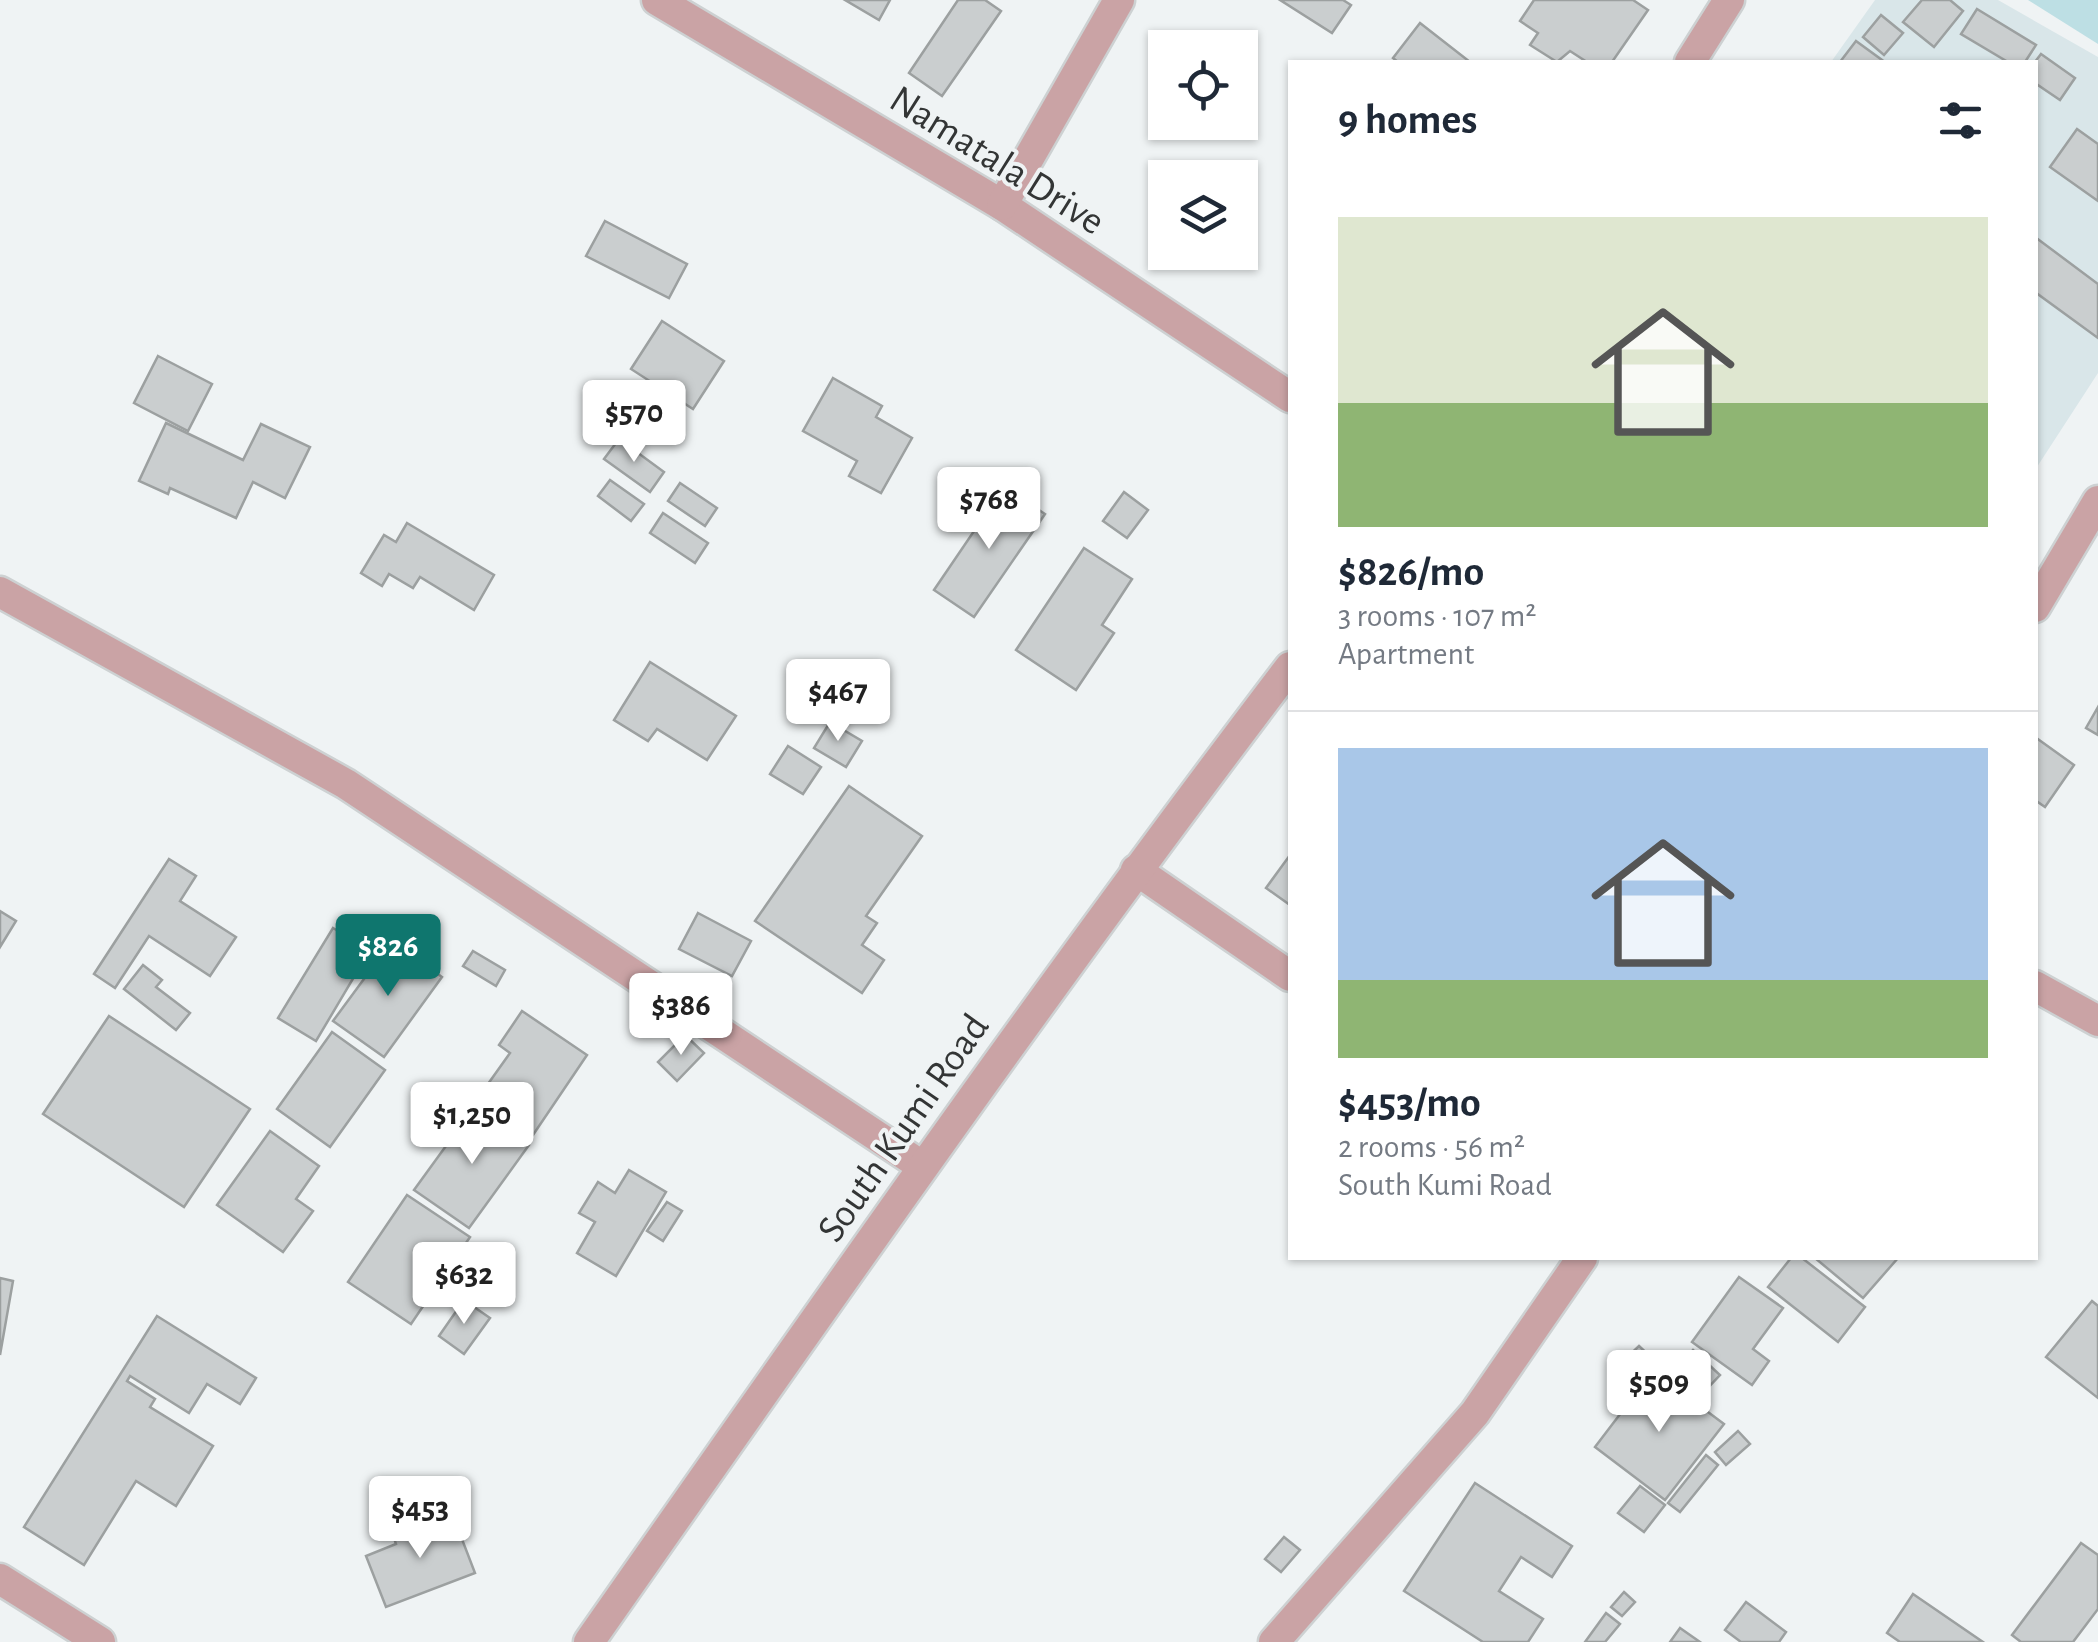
<!DOCTYPE html>
<meta charset="utf-8">
<style>
:root{--surface:#fff;--page:#f6f6f7;--text:#1f2937;--muted:#747a83;--line:#e0e1e3;--accent:#0f766e}
body{margin:0;font-family:"Alegreya Sans",sans-serif;background:var(--page);color:var(--text);height:100vh;display:flex;flex-direction:column;font-size:38px;white-space:nowrap}
*{box-sizing:border-box;margin:0}
p{font-size:32px;color:var(--muted)}
.icon{flex:none;width:55px;height:55px;fill:none;stroke:currentColor;stroke-width:2;stroke-linecap:round;stroke-linejoin:round}
.map{position:relative;flex:1;overflow:hidden}
.drawer{position:absolute;left:1288px;top:60px;width:750px;height:1200px;display:flex;flex-direction:column;background:var(--surface);border-radius:0px;box-shadow:0 2px 8px #0004}
.drawer>*{flex:none}
.controls{position:absolute;left:1148px;top:30px;display:grid;gap:20px}
.controls a{display:grid;place-items:center;width:110px;height:110px;border-radius:0px;background:var(--surface);box-shadow:0 2px 8px #0004;font-size:50px}
.price{position:absolute;translate:-50% -85px;padding:0 22px;border-radius:10px;background:#fff;color:#222;font-size:32px;line-height:65px;filter:drop-shadow(0 2px 5px #0008)}
.price::after{content:'';position:absolute;left:50%;top:60px;width:30px;height:22px;margin-left:-15px;background:inherit;clip-path:polygon(0 0,100% 0,50% 100%)}
.price.current{background:var(--accent);color:#fff}
ul{padding:0;list-style:none}
li{display:grid;align-content:center;gap:20px;height:530px;padding:0 50px}
li+li{border-top:2px solid var(--line)}
li span{display:grid;place-items:center;height:310px;border-radius:0px;color:#555}
li>.icon{margin-inline-start:auto}
span .icon{width:180px;height:180px;fill:#fffc;stroke-width:1}
li b{font-size:42px}
h2{display:flex;justify-content:space-between;align-items:center;height:120px;padding:0 50px;font-size:42px}
.map>svg:first-child{display:block}
</style>
<div class="map">
<svg width="2098" height="1642" viewBox="0 0 2098 1642">
<rect width="100%" height="100%" fill="#eff3f4"/>
<path fill="#d9e6e9" d="M 1875,0 L 1998,0 L 2098,57 L 2098,373 L 2035,470 L 2035,62 L 1831,62 Z"/>
<path fill="#bddfe4" d="M 2028,0 L 2098,0 L 2098,44 Z"/>
<g fill="#cacecf" stroke="#9ca0a0" stroke-width="2.5">
<path d="M 845,0 L 890,0 L 879,20 Z"/>
<path d="M 958,0 L 985,0 L 1001,11 L 942,96 L 909,73 Z"/>
<path d="M 1280,0 L 1343,0 L 1351,5 L 1332,33 Z"/>
<path d="M 1534,0 L 1633,0 L 1648,10 L 1612,62 L 1587,62 L 1570,51 L 1557,62 L 1530,45 L 1538,33 L 1520,21 Z"/>
<path d="M 1922,0 L 1950,0 L 1963,11 L 1934,47 L 1903,22 Z"/>
<path d="M 1977,9 L 2036,45 L 2025,62 L 2008,62 L 1961,34 Z"/>
<path d="M 1881,15 L 1903,33 L 1884,55 L 1863,37 Z"/>
<path d="M 1420,23 L 1470,62 L 1398,62 L 1393,58 Z"/>
<path d="M 1856,41 L 1882,60 L 1880,62 L 1840,62 Z"/>
<path d="M 2041,54 L 2075,78 L 2060,100 L 2035,83 L 2035,62 Z"/>
<path d="M 2077,129 L 2098,144 L 2098,201 L 2050,167 Z"/>
<path d="M 605,221 L 687,264 L 669,298 L 586,256 Z"/>
<path d="M 2035,237 L 2098,284 L 2098,338 L 2035,292 Z"/>
<path d="M 662,321 L 724,361 L 693,409 L 631,369 Z"/>
<path d="M 158,356 L 212,384 L 188,431 L 134,403 Z"/>
<path d="M 833,378 L 882,406 L 876,417 L 912,438 L 881,493 L 849,476 L 857,461 L 803,431 Z"/>
<path d="M 166,423 L 243,460 L 261,424 L 310,447 L 285,498 L 253,482 L 236,518 L 170,488 L 168,494 L 139,481 Z"/>
<path d="M 619,439 L 664,472 L 650,492 L 604,459 Z"/>
<path d="M 610,480 L 644,504 L 631,521 L 598,496 Z"/>
<path d="M 680,483 L 717,508 L 705,526 L 668,501 Z"/>
<path d="M 1004,487 L 1045,514 L 974,617 L 934,590 Z"/>
<path d="M 1124,492 L 1148,510 L 1127,538 L 1103,521 Z"/>
<path d="M 663,513 L 708,543 L 695,563 L 650,533 Z"/>
<path d="M 407,523 L 494,575 L 474,610 L 420,577 L 413,588 L 389,574 L 382,586 L 361,573 L 384,535 L 396,542 Z"/>
<path d="M 1084,548 L 1132,579 L 1102,625 L 1114,633 L 1076,690 L 1016,650 Z"/>
<path d="M 650,662 L 736,716 L 707,760 L 657,729 L 648,741 L 614,720 Z"/>
<path d="M 2098,707 L 2098,735 L 2086,728 Z"/>
<path d="M 830,722 L 862,741 L 846,767 L 814,748 Z"/>
<path d="M 2035,737 L 2074,765 L 2045,807 L 2035,800 Z"/>
<path d="M 788,746 L 821,767 L 803,794 L 770,774 Z"/>
<path d="M 849,786 L 922,836 L 866,916 L 877,923 L 862,945 L 884,960 L 862,993 L 755,921 Z"/>
<path d="M 1290,855 L 1290,905 L 1266,888 Z"/>
<path d="M 169,859 L 196,876 L 180,901 L 236,937 L 210,976 L 149,936 L 115,988 L 94,974 Z"/>
<path d="M 0,911 L 16,921 L 0,947 Z"/>
<path d="M 698,913 L 751,941 L 732,976 L 679,949 Z"/>
<path d="M 333,928 L 370,950 L 316,1041 L 278,1018 Z"/>
<path d="M 392,941 L 442,977 L 384,1057 L 333,1021 Z"/>
<path d="M 473,951 L 505,970 L 496,986 L 463,966 Z"/>
<path d="M 143,965 L 162,980 L 156,987 L 190,1013 L 176,1030 L 124,989 Z"/>
<path d="M 522,1011 L 587,1055 L 533,1135 L 478,1098 L 510,1053 L 499,1045 Z"/>
<path d="M 109,1016 L 250,1109 L 184,1207 L 43,1114 Z"/>
<path d="M 332,1032 L 385,1070 L 330,1147 L 277,1109 Z"/>
<path d="M 685,1035 L 704,1053 L 677,1081 L 658,1062 Z"/>
<path d="M 475,1106 L 529,1145 L 469,1228 L 414,1190 Z"/>
<path d="M 270,1131 L 319,1166 L 296,1199 L 313,1211 L 283,1252 L 217,1205 Z"/>
<path d="M 629,1170 L 666,1192 L 616,1276 L 577,1253 L 595,1222 L 579,1213 L 598,1182 L 615,1193 Z"/>
<path d="M 407,1195 L 470,1237 L 411,1324 L 348,1282 Z"/>
<path d="M 667,1202 L 682,1211 L 663,1241 L 647,1231 Z"/>
<path d="M 1791,1258 L 1802,1258 L 1865,1307 L 1838,1342 L 1768,1287 Z"/>
<path d="M 1815,1258 L 1898,1258 L 1863,1298 Z"/>
<path d="M 1739,1277 L 1783,1308 L 1753,1349 L 1769,1361 L 1752,1385 L 1692,1342 Z"/>
<path d="M 0,1278 L 13,1281 L 0,1355 Z"/>
<path d="M 464,1300 L 490,1318 L 464,1354 L 439,1336 Z"/>
<path d="M 2092,1301 L 2098,1306 L 2098,1398 L 2046,1357 Z"/>
<path d="M 157,1316 L 256,1378 L 240,1404 L 207,1384 L 189,1413 L 130,1376 L 127,1381 L 155,1399 L 150,1407 L 213,1446 L 176,1506 L 136,1481 L 84,1565 L 24,1527 Z"/>
<path d="M 1639,1346 L 1656,1362 L 1639,1380 L 1619,1365 Z"/>
<path d="M 1693,1350 L 1720,1375 L 1702,1394 L 1675,1370 Z"/>
<path d="M 1653,1371 L 1724,1424 L 1665,1500 L 1595,1447 Z"/>
<path d="M 1738,1431 L 1750,1444 L 1726,1465 L 1715,1452 Z"/>
<path d="M 1706,1455 L 1718,1465 L 1680,1512 L 1668,1503 Z"/>
<path d="M 1475,1483 L 1572,1546 L 1552,1577 L 1521,1557 L 1499,1591 L 1543,1619 L 1528,1642 L 1483,1642 L 1404,1591 Z"/>
<path d="M 1640,1486 L 1665,1505 L 1644,1532 L 1618,1513 Z"/>
<path d="M 436,1515 L 441,1526 L 455,1521 L 475,1573 L 386,1607 L 366,1556 L 396,1544 L 392,1532 Z"/>
<path d="M 1284,1537 L 1300,1550 L 1281,1572 L 1265,1559 Z"/>
<path d="M 2081,1543 L 2098,1555 L 2098,1609 L 2073,1642 L 2021,1642 L 2012,1635 Z"/>
<path d="M 1624,1592 L 1635,1602 L 1622,1616 L 1611,1607 Z"/>
<path d="M 1913,1594 L 1983,1642 L 1900,1642 L 1887,1633 Z"/>
<path d="M 1746,1602 L 1786,1632 L 1779,1642 L 1741,1642 L 1725,1630 Z"/>
<path d="M 1606,1613 L 1620,1624 L 1605,1642 L 1585,1642 Z"/>
<path d="M 1680,1628 L 1700,1642 L 1670,1642 Z"/>
</g>
<g fill="none" stroke-linecap="round" stroke-linejoin="round">
<defs>
<g id="minor">
<path d="M 657,0 L 1002,205 L 1290,397"/>
<path d="M 1690,62 L 1729,0"/>
<path d="M 1002,205 L 1119,0"/>
<path d="M 0,592 L 346,784 L 922,1166"/>
<path d="M 2035,607 L 2098,501"/>
<path d="M 1136,870 L 1290,976"/>
<path d="M 2035,986 L 2098,1021"/>
<path d="M 0,1579 L 100,1642"/>
<path d="M 589,1642 C 819,1314 1047,986 1290,667"/>
<path d="M 1274,1642 L 1475,1413 L 1582,1258"/>
</g>
</defs>
<use href="#minor" stroke="#cdd1d2" stroke-width="35"/>
<use href="#minor" stroke="#caa3a5" stroke-width="30"/>
</g>
<g text-anchor="middle" stroke-width="8" stroke-linejoin="round" paint-order="stroke">
<g font-size="40" fill="#333535" stroke="#eff3f4">
<text transform="translate(998 159) rotate(32)" y="14">Namatala Drive</text>
<text transform="translate(902 1127) rotate(-55)" y="14">South Kumi Road</text>
</g>
</g>
</svg>
<div class="controls">
<a><svg class="icon" aria-label="locate" viewBox="0 0 24 24"><circle cx="12" cy="12" r="6"/><path d="M12 2v4M12 18v4M2 12h4M18 12h4"/></svg></a>
<a><svg class="icon" aria-label="layers" viewBox="0 0 24 24"><path d="M12 4l9 5-9 5-9-5zM3 14l9 5 9-5"/></svg></a>
</div>
<b class="price" style="left:634px;top:465px">$570</b>
<b class="price" style="left:989px;top:552px">$768</b>
<b class="price" style="left:838px;top:744px">$467</b>
<b class="price current" style="left:388px;top:999px">$826</b>
<b class="price" style="left:681px;top:1058px">$386</b>
<b class="price" style="left:472px;top:1167px">$1,250</b>
<b class="price" style="left:464px;top:1327px">$632</b>
<b class="price" style="left:1659px;top:1435px">$509</b>
<b class="price" style="left:420px;top:1561px">$453</b>
<section class="drawer">
<h2>9 homes<svg class="icon" aria-label="filters" viewBox="0 0 24 24"><path d="M4 7h16M4 17h16"/><circle cx="9" cy="7" r="2"/><circle cx="15" cy="17" r="2"/></svg></h2>
<ul>
<li><span style="background:linear-gradient(#dfe7d0 60%,#8fb573 0)"><svg class="icon" aria-label="home" viewBox="0 0 24 24"><path d="M3 11l9-7 9 7M6 9v11h12V9"/></svg></span><div><b>$826/mo</b><p>3 rooms · 107 m²</p><p>Apartment</p></div></li>
<li><span style="background:linear-gradient(#a9c7e8 75%,#8fb573 0)"><svg class="icon" aria-label="home" viewBox="0 0 24 24"><path d="M3 11l9-7 9 7M6 9v11h12V9"/></svg></span><div><b>$453/mo</b><p>2 rooms · 56 m²</p><p>South Kumi Road</p></div></li>
</ul>
</section>
</div>
